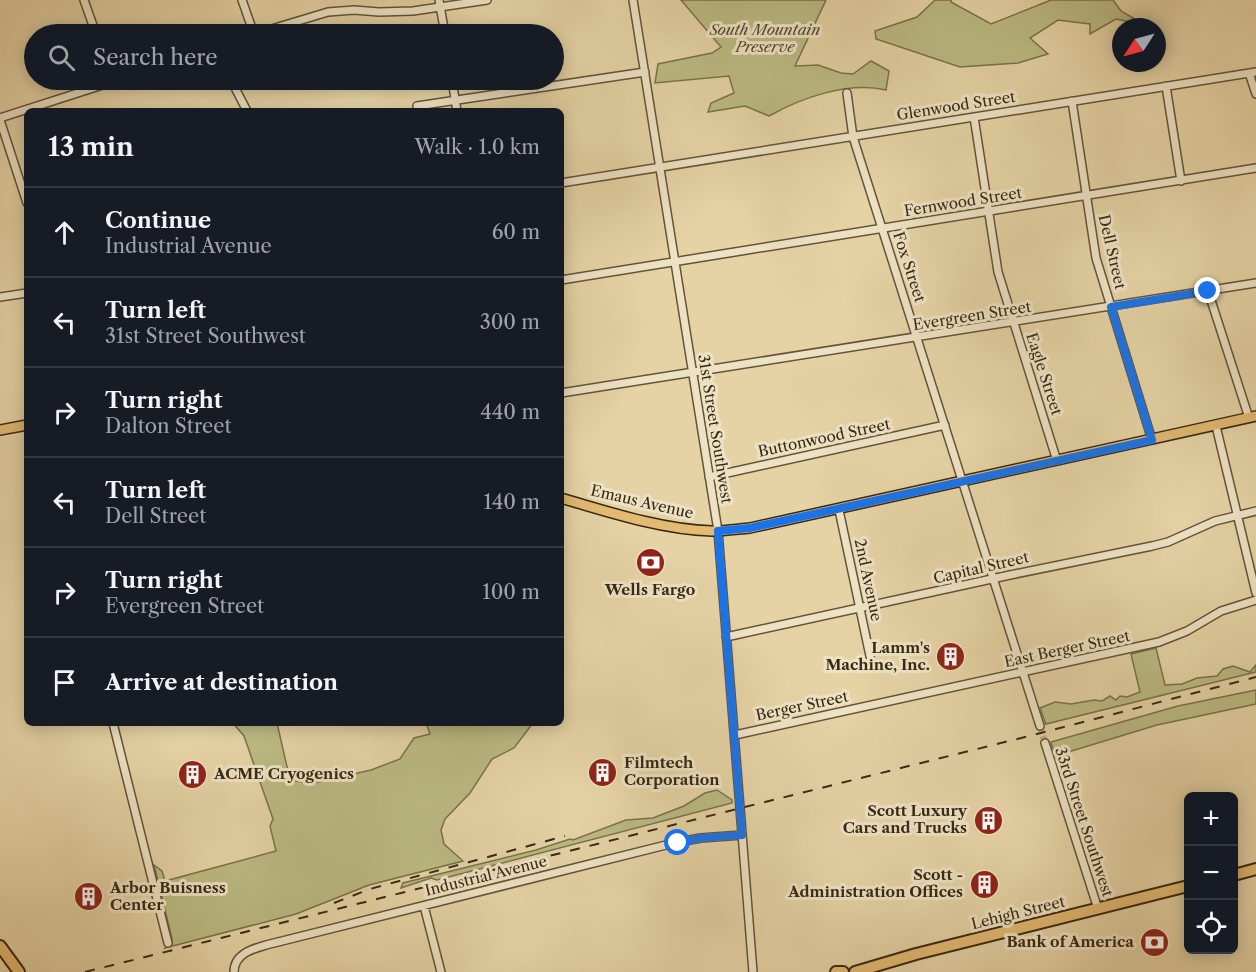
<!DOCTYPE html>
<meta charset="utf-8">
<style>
body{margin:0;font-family:"Libre Caslon Text",serif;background:#20242c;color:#f1f3f6}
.controls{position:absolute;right:18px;bottom:18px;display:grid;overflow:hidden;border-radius:9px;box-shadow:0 3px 15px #0003}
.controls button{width:54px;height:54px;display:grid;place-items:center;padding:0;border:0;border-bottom:2px solid #363941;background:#171b24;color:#f1f3f6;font:30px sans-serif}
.compass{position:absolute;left:1112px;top:18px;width:54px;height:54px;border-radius:50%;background:#171b24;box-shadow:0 3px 15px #0003;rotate:234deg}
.stop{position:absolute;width:18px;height:18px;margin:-14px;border:4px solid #1a73e8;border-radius:50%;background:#fff}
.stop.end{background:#1a73e8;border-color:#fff;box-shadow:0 2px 6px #0008}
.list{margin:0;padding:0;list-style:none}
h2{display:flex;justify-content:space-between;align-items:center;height:78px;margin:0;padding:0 24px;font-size:26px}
h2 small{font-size:20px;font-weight:400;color:#9ea1a6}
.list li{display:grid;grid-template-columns:39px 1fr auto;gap:18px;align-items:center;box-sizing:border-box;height:90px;padding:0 24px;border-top:2px solid #363941}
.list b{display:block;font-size:22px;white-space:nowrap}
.list p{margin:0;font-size:20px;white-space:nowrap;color:#9ea1a6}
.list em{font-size:20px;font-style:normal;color:#9ea1a6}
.icon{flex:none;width:33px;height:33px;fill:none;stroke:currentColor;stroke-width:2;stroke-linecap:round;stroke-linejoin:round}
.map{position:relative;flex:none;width:1256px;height:972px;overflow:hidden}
.search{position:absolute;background:#171b24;box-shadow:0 3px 15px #0003;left:24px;top:24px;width:540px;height:66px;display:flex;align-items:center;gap:15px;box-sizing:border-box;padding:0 21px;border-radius:33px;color:#9ea1a6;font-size:22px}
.panel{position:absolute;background:#171b24;box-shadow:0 3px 15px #0003;left:24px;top:108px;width:540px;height:618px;border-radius:9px}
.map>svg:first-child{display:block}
.green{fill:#bbba82;stroke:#7a724b;stroke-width:1.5}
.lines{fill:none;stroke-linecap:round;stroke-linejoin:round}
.minor-tunnel{stroke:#c2b188;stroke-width:7;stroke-dasharray:7 3.5;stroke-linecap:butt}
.minor-casing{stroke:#635438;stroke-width:10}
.major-casing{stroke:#382914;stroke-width:12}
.highway-casing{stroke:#382914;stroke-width:14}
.minor{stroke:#eee2c4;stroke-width:7}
.major{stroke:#e2ba72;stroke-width:9}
.highway{stroke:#e2ba72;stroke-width:10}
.rail{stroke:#382914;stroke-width:2;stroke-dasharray:10 10;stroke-linecap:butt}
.route{stroke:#1a73e8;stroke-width:8}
.labels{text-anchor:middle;stroke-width:6;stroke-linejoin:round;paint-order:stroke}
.park-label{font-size:15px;font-style:italic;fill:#52462a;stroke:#eee2c4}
.street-label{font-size:15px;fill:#382914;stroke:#eee2c4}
.poi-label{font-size:15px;font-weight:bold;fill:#382914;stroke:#eee2c4;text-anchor:end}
</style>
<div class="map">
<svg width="1256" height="972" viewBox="0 0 1256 972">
<rect width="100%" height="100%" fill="#e5d3a5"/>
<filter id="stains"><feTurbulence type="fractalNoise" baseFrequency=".00333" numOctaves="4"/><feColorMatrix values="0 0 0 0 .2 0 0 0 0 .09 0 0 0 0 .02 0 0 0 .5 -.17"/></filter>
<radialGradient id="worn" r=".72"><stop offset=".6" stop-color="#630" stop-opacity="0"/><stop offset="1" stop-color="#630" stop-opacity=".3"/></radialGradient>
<path class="green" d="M681,0H826L795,66L818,65L841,73L853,74L871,61L889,71L886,90C848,81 801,98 769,116L745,106L708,112L711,103L734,93L729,76L655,83L658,64L712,53L721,47Z
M935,0H951V2L991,24L1051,0H1113L1121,11L1145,25L1116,19L1090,34V24L1058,20L1030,38L1048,54L1018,63L960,67L876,39L875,31L917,17Z
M1156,648L1165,685L1182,684L1197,678L1217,676L1223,669L1233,666L1250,672L1256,665V672L1046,724L1040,708L1055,702L1071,704L1094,700L1102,701L1110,696L1116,700L1120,696L1127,697L1140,692L1131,654Z
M1256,690V704L1157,725L1055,756L1051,742L1178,706Z
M233,723H277L288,771L295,781L314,783L371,770L400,759L414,738L430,734L426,723H533L514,748L492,759L470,793L445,819L441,830L444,844L463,861L369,885L296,914L165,948L172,939L154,865L162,871L165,881L276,851L270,826L273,819L244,736Z
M717,790L732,800V803L437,880L431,878L401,888L403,883L536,850L570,839L573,840L626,820L653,818L684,806L705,793Z"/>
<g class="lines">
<path class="minor-tunnel" d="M1040,726L1045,743"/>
<defs>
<path id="minor" d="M84,0L96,34
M242,0L254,34
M439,0L445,34
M633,0L718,531L753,972
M255,34L328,12L354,10L379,12L413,11L487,0
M1249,73L1256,94
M231,80L247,111
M452,80L457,111
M1166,86L1181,181
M847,93L853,137L1040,726
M1072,101L1096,258L1152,440
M417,106L645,72
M974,117L998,272L1057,461
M0,118L118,80
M0,120L27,203
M561,183L1256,72
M561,280L1256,168
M1208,291L1249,418
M0,297L27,293
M561,393L1256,283
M1216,426L1256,593
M709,477L945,425
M839,510L870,656
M726,637L1010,575L1152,546L1168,542L1215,521L1256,511
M113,723L168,943
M735,735L1159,642L1187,631L1221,611L1256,600
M1045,743L1098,909
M424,906L441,972
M234,972C234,954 252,949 266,945L678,842L701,838L742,835"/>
<path id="major" d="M0,430L27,425
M561,498C608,512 664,530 712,531C725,531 738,529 750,528L1256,416"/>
<path id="highway" d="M1234,875L1256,869
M0,946L19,972
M836,972H843
M855,972L916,954L1188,886"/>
</defs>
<use href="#minor" class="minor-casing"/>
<use href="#major" class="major-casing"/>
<use href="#highway" class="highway-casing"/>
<use href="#minor" class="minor"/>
<use href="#major" class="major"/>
<use href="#highway" class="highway"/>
<path class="rail" d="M334,903L370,889L565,836
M85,972L1037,734L1256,677"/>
</g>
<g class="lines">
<path class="route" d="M678,843L701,838L742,835L718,531L750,528L1152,440L1111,307L1208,291"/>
</g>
<defs>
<symbol id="bank-disc" viewBox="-11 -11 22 22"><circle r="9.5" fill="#8f2418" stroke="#eee2c4"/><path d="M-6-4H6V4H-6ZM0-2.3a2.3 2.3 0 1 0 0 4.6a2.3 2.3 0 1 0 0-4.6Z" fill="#fff"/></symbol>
<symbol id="building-disc" viewBox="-11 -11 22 22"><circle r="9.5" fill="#8f2418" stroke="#eee2c4"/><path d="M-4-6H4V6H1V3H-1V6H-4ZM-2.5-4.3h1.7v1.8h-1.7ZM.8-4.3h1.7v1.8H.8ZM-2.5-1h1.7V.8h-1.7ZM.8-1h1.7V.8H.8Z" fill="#fff"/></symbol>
</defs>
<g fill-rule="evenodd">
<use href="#bank-disc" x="634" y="546" width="33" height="33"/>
<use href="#building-disc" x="934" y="640" width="33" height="33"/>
<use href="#building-disc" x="586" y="756" width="33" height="33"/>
<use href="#building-disc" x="176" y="758" width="33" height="33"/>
<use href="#building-disc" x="972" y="804" width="33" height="33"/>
<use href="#building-disc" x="968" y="868" width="33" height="33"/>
<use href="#building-disc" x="72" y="880" width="33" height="33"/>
<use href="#bank-disc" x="1138" y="926" width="33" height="33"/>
</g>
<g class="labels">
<g class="park-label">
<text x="765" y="35">South Mountain<tspan x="765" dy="17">Preserve</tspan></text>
</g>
<g class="street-label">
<text transform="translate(956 106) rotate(-9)" y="5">Glenwood Street</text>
<text transform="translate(963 202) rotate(-9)" y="5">Fernwood Street</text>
<text transform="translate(1112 252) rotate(77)" y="5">Dell Street</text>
<text transform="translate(909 267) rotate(72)" y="5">Fox Street</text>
<text transform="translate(972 316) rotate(-9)" y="5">Evergreen Street</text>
<text transform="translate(1044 374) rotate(72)" y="5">Eagle Street</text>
<text transform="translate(715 429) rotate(81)" y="5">31st Street Southwest</text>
<text transform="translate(824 438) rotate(-12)" y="5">Buttonwood Street</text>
<text transform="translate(642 502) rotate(13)" y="5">Emaus Avenue</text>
<text transform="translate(981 568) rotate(-13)" y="5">Capital Street</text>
<text transform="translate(868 580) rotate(78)" y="5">2nd Avenue</text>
<text transform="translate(1067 649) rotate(-12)" y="5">East Berger Street</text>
<text transform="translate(802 706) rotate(-12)" y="5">Berger Street</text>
<text transform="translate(1084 822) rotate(72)" y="5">33rd Street Southwest</text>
<text transform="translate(486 876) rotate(-14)" y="5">Industrial Avenue</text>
<text transform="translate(1018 913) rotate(-14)" y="5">Lehigh Street</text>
</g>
<g class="poi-label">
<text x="650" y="595" text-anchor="middle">Wells Fargo</text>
<text x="930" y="653">Lamm's<tspan x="930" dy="17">Machine, Inc.</tspan></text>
<text x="624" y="768" text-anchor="start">Filmtech<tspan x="624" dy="17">Corporation</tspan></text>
<text x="214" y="779" text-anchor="start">ACME Cryogenics</text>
<text x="967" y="816">Scott Luxury<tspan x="967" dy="17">Cars and Trucks</tspan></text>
<text x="963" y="880">Scott -<tspan x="963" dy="17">Administration Offices</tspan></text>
<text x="110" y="893" text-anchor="start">Arbor Buisness<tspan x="110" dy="17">Center</tspan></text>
<text x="1134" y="947">Bank of America</text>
</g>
</g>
<rect width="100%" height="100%" filter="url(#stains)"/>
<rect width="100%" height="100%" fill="url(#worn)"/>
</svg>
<div class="controls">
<button>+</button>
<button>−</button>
<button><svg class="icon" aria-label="locate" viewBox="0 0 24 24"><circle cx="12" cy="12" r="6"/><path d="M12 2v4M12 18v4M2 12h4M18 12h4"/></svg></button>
</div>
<svg class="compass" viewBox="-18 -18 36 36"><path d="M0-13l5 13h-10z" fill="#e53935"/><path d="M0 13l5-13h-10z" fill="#9ea1a6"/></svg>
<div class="stop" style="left:678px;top:843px"></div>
<div class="stop end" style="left:1208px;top:291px"></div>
<div class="search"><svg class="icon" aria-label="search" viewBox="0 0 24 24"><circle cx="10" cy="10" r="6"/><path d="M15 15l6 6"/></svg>Search here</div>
<section class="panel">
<h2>13 min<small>Walk · 1.0 km</small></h2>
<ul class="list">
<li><svg class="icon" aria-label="ahead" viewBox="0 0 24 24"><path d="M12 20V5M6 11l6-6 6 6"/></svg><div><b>Continue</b><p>Industrial Avenue</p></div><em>60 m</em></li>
<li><svg class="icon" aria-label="left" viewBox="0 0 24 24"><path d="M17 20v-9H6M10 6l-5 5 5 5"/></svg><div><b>Turn left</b><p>31st Street Southwest</p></div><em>300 m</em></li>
<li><svg class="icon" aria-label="right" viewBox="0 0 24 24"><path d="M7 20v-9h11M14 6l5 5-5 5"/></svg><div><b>Turn right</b><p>Dalton Street</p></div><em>440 m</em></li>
<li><svg class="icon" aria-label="left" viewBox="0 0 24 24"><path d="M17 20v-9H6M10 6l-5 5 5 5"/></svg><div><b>Turn left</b><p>Dell Street</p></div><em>140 m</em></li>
<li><svg class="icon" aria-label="right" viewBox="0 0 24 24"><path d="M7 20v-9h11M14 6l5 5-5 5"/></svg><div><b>Turn right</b><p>Evergreen Street</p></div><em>100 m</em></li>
<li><svg class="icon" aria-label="arrive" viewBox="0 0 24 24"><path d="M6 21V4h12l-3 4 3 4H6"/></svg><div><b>Arrive at destination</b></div></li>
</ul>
</section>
</div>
